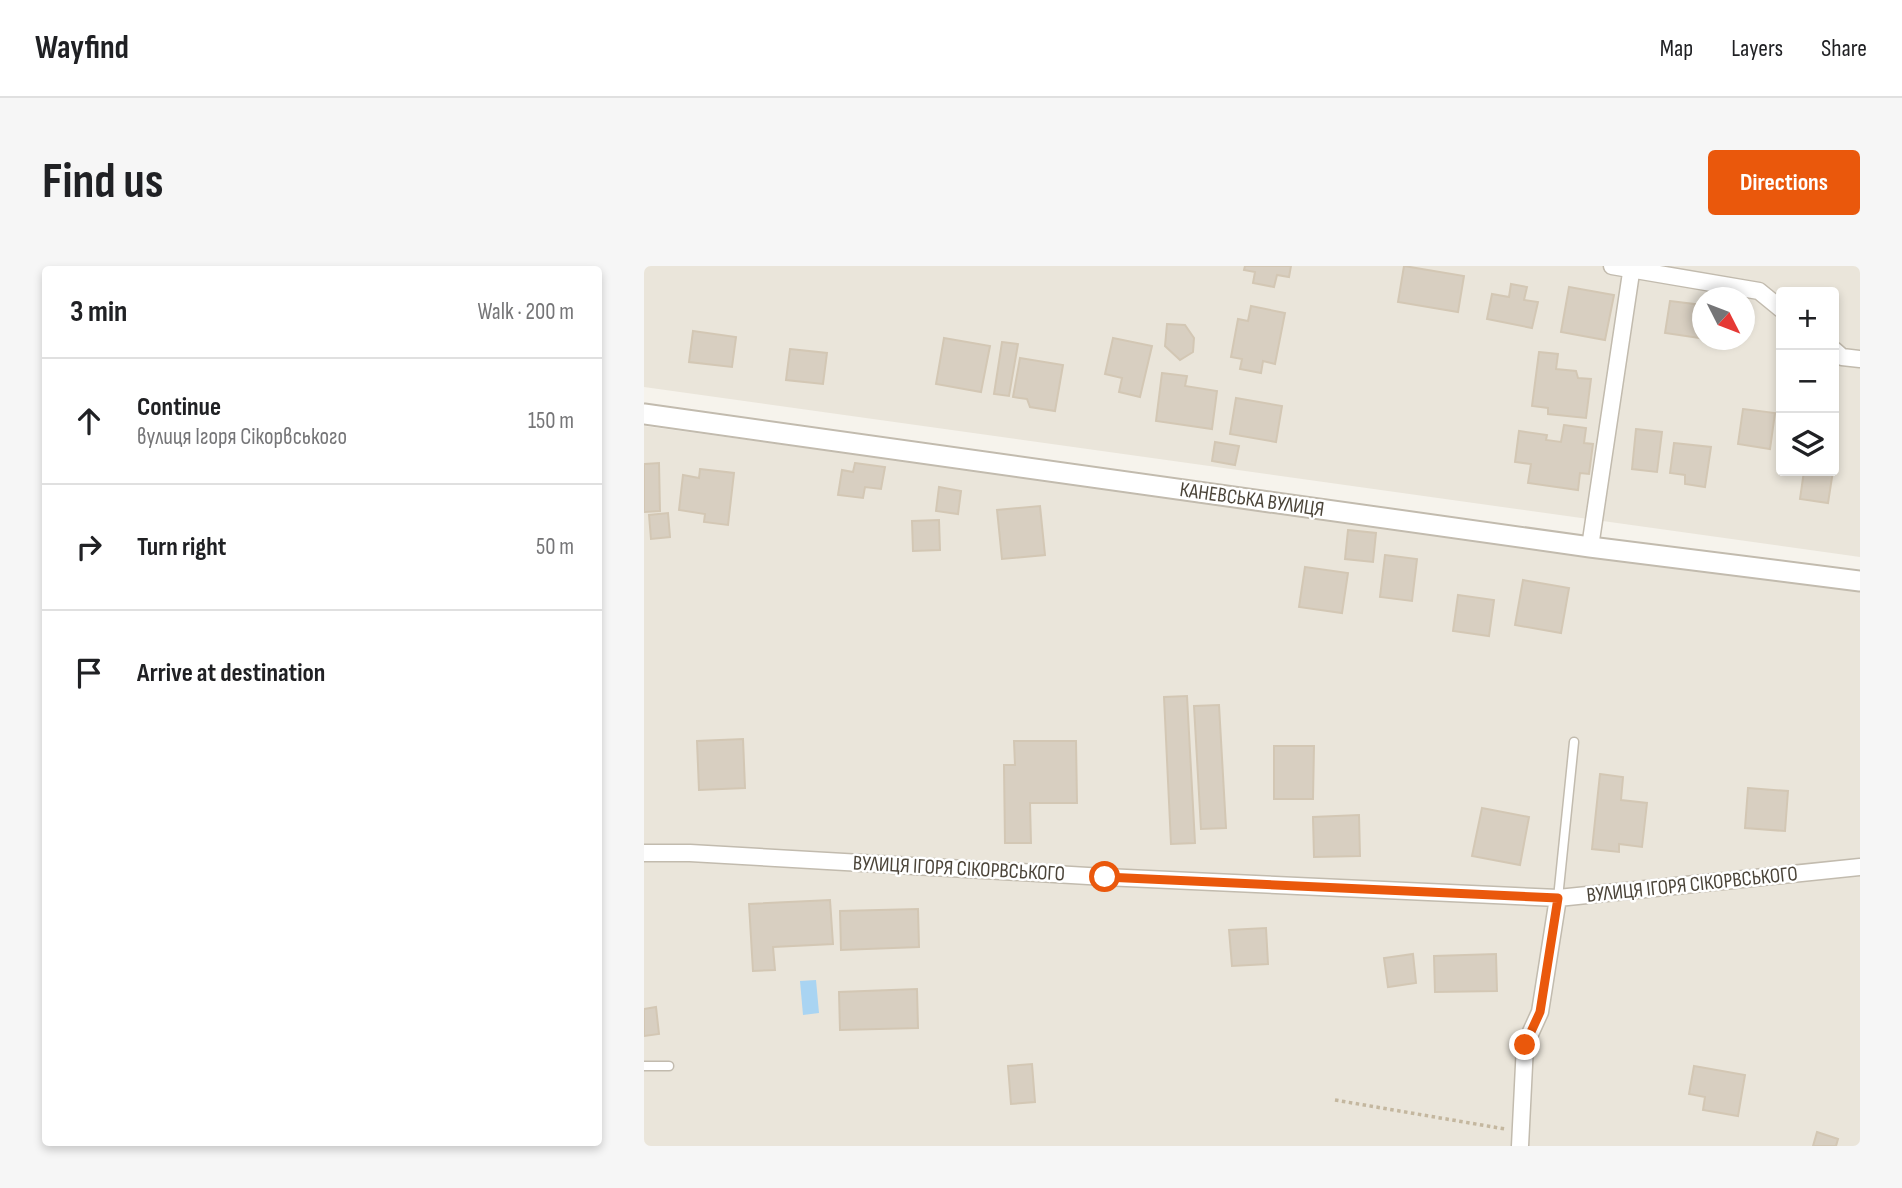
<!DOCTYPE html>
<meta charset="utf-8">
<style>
body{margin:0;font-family:"Sofia Sans Condensed",sans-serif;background:#f6f6f6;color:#202124}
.controls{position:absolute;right:21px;top:21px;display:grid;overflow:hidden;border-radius:7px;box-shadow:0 4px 10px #0003}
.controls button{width:63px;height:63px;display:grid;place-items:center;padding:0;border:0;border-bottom:2px solid #e0e0e0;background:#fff;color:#202124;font:35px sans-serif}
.compass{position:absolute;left:1048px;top:21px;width:63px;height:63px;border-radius:50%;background:#fff;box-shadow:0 4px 10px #0003;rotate:132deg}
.stop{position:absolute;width:21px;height:21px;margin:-16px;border:5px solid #ea580c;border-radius:50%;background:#fff}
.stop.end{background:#ea580c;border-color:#fff;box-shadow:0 2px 7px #0008}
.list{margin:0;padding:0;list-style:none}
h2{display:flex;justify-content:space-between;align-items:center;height:91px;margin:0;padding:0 28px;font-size:30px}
h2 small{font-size:23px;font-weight:400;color:#757577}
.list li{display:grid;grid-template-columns:46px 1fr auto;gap:21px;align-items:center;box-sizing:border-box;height:126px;padding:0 28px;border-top:2px solid #e0e0e0}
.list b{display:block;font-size:26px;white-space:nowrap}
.list p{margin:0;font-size:23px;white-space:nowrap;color:#757577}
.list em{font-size:23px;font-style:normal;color:#757577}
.icon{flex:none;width:38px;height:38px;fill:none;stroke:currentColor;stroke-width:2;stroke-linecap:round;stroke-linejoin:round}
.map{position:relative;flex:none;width:1216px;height:880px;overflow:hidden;border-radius:7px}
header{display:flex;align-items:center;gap:42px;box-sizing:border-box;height:98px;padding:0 35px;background:#fff;border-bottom:2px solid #e0e0e0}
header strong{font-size:33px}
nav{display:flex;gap:38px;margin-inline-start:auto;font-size:24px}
.intro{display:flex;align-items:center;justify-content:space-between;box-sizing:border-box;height:168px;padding:0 42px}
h1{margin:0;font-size:49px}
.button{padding:18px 32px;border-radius:7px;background:#ea580c;color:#fff;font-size:24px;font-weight:700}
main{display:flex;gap:42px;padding:0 42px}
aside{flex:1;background:#fff;border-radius:7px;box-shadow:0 4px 10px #0003}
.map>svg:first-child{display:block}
.residential{fill:#eae5da;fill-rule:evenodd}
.water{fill:#a9d4f2}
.building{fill:#d8cfc1;stroke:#d3c7b4;stroke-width:2}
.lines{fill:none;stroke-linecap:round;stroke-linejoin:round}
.service-casing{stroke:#c2bbae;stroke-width:11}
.minor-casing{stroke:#c2bbae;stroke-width:19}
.tertiary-casing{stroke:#c2bbae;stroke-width:23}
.path{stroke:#c4b79f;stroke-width:3.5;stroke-dasharray:3.5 3.5;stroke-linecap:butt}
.service{stroke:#fff;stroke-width:8}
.minor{stroke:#fff;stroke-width:16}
.tertiary{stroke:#fff;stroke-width:19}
.route{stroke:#ea580c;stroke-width:9}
.labels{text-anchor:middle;stroke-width:5;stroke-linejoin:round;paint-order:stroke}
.street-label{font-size:21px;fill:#4b4439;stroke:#fff}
</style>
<header>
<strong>Wayfind</strong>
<nav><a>Map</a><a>Layers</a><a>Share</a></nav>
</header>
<div class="intro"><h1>Find us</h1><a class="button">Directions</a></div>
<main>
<aside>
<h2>3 min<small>Walk · 200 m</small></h2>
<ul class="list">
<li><svg class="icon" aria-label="ahead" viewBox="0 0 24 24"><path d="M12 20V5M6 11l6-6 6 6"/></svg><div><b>Continue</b><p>вулиця Ігоря Сікорвського</p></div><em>150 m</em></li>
<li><svg class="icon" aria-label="right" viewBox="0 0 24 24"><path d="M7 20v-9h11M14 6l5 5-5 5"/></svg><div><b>Turn right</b></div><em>50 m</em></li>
<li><svg class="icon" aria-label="arrive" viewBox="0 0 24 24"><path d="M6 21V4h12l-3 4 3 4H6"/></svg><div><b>Arrive at destination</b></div></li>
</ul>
</aside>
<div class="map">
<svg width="1216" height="880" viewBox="0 0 1216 880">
<rect width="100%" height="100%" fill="#f6f3ec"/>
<path class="residential" d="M0,0H1216V291L0,121ZM1137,26H1190V205H1137ZM1058,32H1100V74H1058Z
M0,160L1216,324V880H0Z"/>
<path class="water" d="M172,714L175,747L159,749L156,715Z"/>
<path class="building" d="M601,0H647L645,11L633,9L630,21L609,17L611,6L600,4Z
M760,0L820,10L814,46L754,36Z
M867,18L883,21L880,34L894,36L888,62L843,53L848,28L865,31Z
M925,21L970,29L961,74L917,66Z
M1026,35L1058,39L1056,72L1021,67Z
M607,40L641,47L631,98L619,95L617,107L596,103L598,93L587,91L594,53L604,55Z
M523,58L541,59L550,72L549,86L536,94L521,80Z
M49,65L92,71L88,101L45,96Z
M300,72L346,80L337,126L292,118Z
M469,72L508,80L496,131L475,126L478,112L461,108Z
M358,76L374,78L365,130L350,128Z
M146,83L183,87L179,118L142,114Z
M895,86L914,88L912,103L932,105L934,112L947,113L942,152L904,148V142L888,140Z
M376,92L419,99L411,145L386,141L383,133L369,131Z
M518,107L543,110L541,120L573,125L568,163L512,155Z
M592,132L638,140L632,176L586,168Z
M1099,143L1131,147L1126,183L1094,178Z
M920,159L942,162L940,177L949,178L945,208L936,207L934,224L884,217L887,198L871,196L875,165L903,169L902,174L917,176Z
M992,163L1018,166L1013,206L988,203Z
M571,176L595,180L591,199L568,195Z
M1030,177L1067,181L1061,221L1041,218V209L1026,207Z
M15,197L16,245L0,246V198Z
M211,197L241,201L237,223L221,221L219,232L194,229L198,204L209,206Z
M56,203L90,207L84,259L60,256L61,248L35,244L39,209L55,212Z
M1160,205H1189L1184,237L1156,233Z
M295,221L317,225L314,248L292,245Z
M396,240L401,289L358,293L353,244Z
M24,247L26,271L7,273L5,249Z
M295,254L296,284L269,285L268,255Z
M704,264L732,267L729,296L701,293Z
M741,289L773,293L768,335L736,331Z
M661,301L704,307L698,347L655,341Z
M879,314L925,322L917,367L871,359Z
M814,329L850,334L845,370L809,365Z
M543,430L551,577L527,578L520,431Z
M575,439L582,562L557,563L550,440Z
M99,473L101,522L55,524L53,475Z
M370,475H432L433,537H386L387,577H361L360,499H371Z
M630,480H670L669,533H630Z
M956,508L979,511L977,534L1003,537L998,581L975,578V586L948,583Z
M1104,522L1144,525L1141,565L1101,562Z
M838,542L885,551L876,599L828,590Z
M715,549L716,590L670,591L669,551Z
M186,634L189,678L129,681L131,704L109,705L105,638Z
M274,643L275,681L197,684L196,645Z
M622,662L624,698L588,700L585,664Z
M769,688L772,717L744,721L740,692Z
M852,688L853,725L791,726L790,690Z
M273,723L274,762L196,764L195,726Z
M12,741L15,768L0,770V743Z
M388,798L391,836L367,838L364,800Z
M1050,800L1101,809L1094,850L1059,844L1061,831L1045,828Z
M1173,866L1194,873L1192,880H1169Z"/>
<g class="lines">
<defs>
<path id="service" d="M914,632L930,476
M0,800H25"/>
<path id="minor" d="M968,0L1115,25L1137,43
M1190,84L1198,91L1216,93
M946,281L988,0
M0,587H46L461,611L914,632L1216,601
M876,880L881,779L896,746L914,632"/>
<path id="tertiary" d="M0,148L946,281L1216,315"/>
</defs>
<use href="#service" class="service-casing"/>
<use href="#minor" class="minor-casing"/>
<use href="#tertiary" class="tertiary-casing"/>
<path class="path" d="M691,834L861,863"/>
<use href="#service" class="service"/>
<use href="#minor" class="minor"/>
<use href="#tertiary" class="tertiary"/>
</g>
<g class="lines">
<path class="route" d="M461,611L914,632L896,746L881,779"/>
</g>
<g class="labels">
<g class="street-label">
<text transform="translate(608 233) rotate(8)" y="7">КАНЕВСЬКА ВУЛИЦЯ</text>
<text transform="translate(315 602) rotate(3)" y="7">ВУЛИЦЯ ІГОРЯ СІКОРВСЬКОГО</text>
<text transform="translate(1048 618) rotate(-6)" y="7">ВУЛИЦЯ ІГОРЯ СІКОРВСЬКОГО</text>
</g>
</g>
</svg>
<div class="controls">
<button>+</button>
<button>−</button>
<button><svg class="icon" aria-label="layers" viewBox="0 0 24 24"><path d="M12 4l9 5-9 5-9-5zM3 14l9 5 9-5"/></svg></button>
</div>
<svg class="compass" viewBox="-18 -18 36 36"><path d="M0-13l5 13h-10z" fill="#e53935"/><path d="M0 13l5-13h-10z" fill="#757577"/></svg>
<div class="stop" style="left:461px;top:611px"></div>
<div class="stop end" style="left:881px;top:779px"></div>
</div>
</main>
